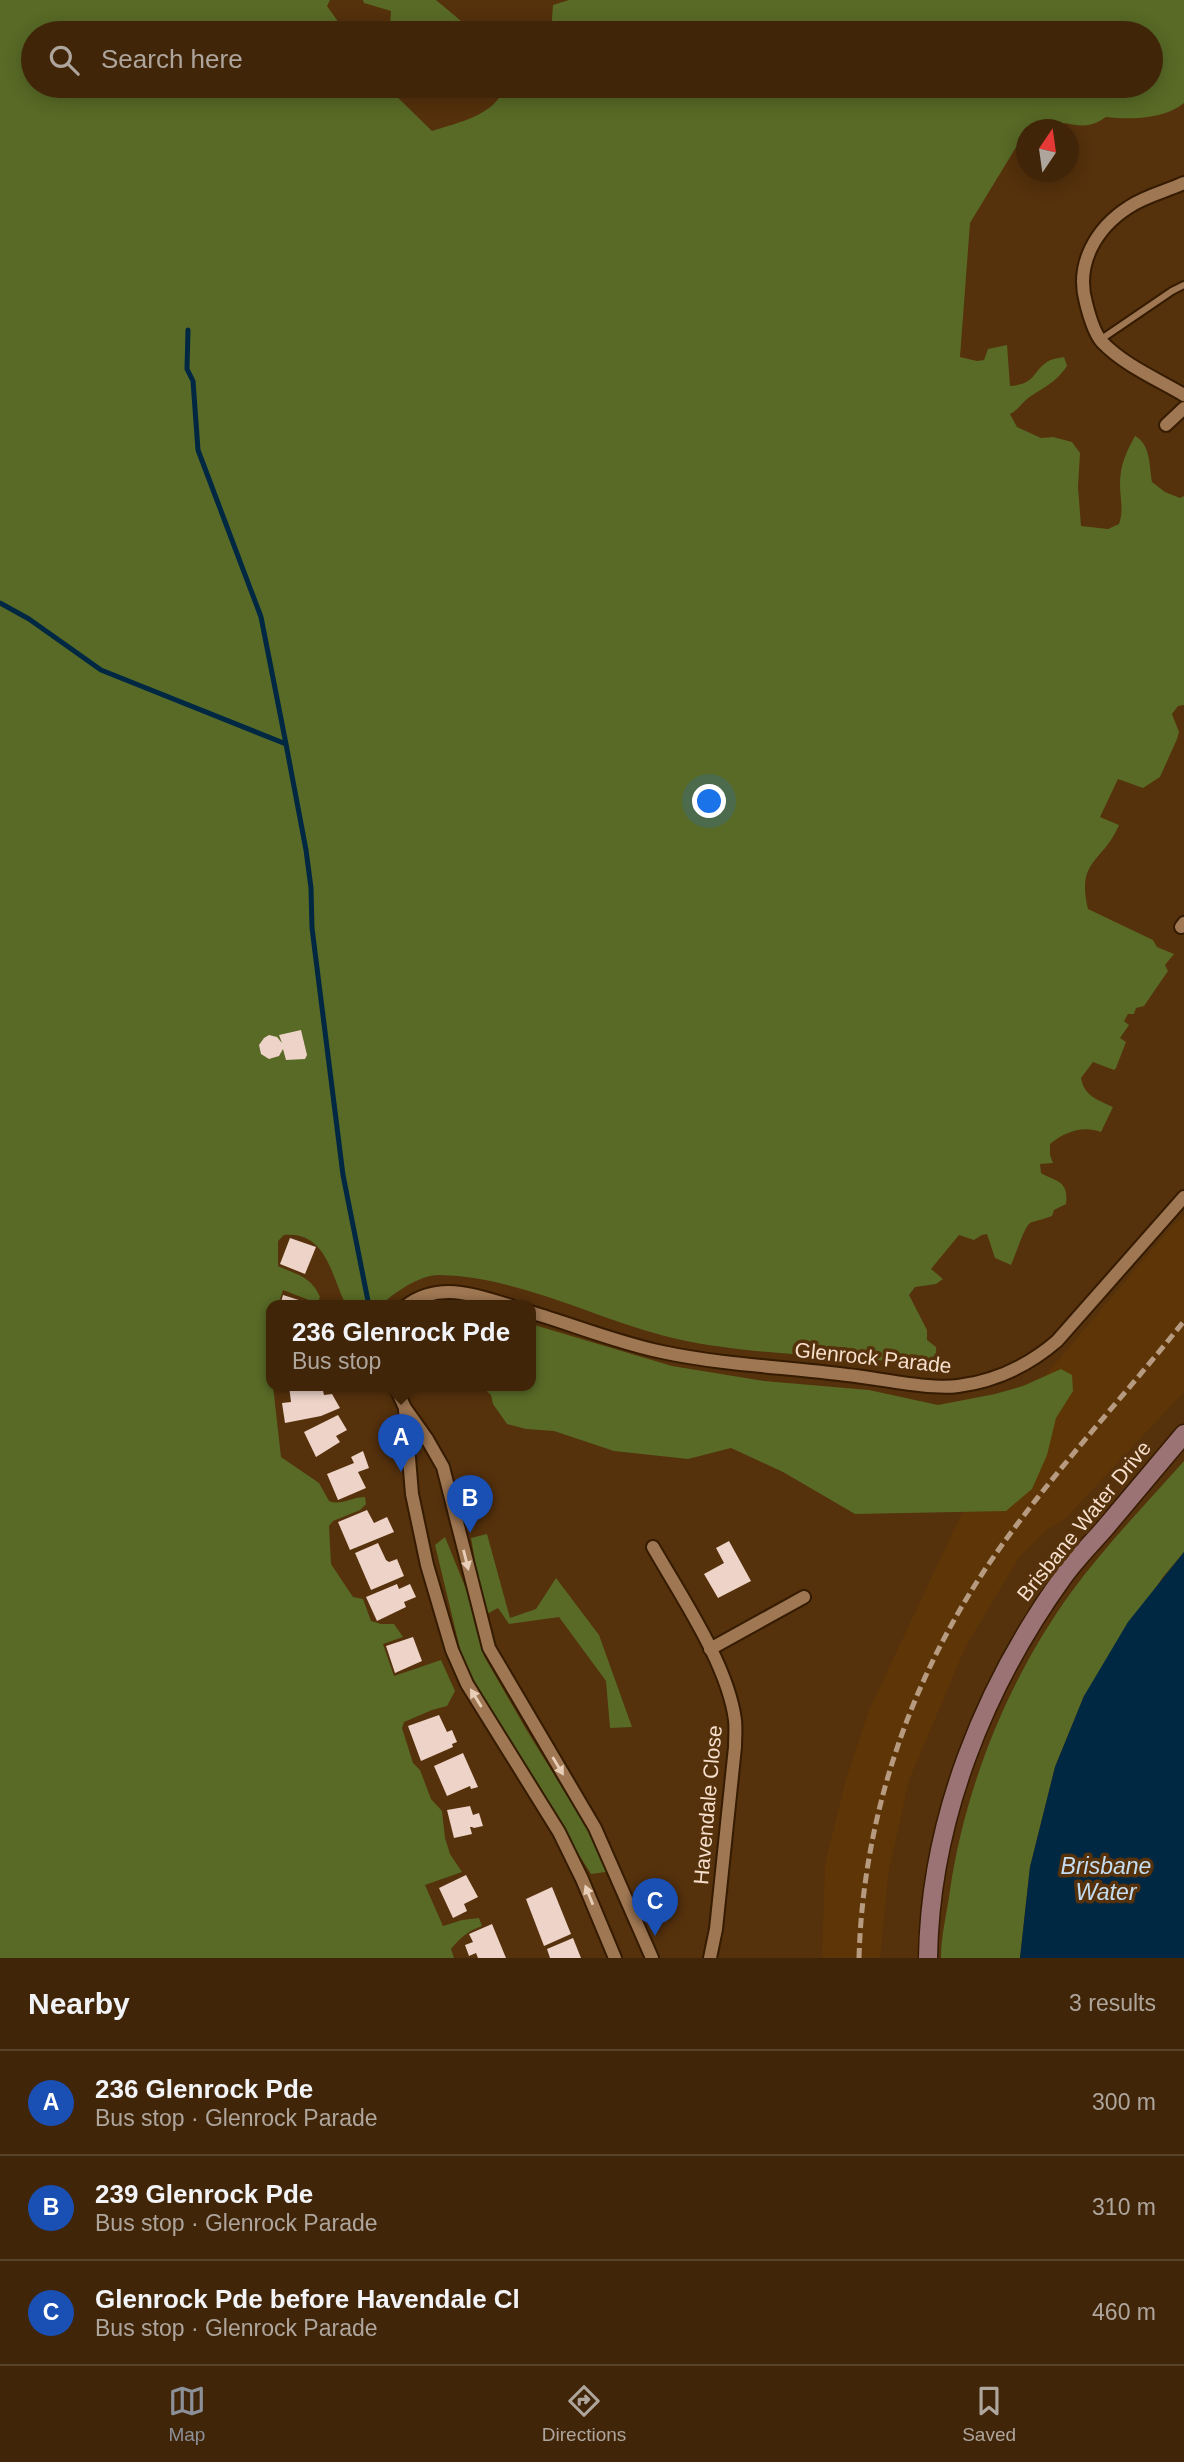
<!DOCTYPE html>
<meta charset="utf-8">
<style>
body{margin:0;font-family:Helvetica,sans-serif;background:#472d12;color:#f1f3f6}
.compass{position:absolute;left:1016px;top:119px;width:63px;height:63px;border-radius:50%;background:#402509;box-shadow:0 4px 18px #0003;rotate:13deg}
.you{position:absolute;left:710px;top:802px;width:24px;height:24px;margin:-18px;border:5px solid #fff;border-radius:50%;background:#1a73e8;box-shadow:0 0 0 10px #1a73e833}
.badge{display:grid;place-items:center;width:46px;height:46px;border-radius:50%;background:#8c9099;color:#fff;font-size:23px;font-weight:700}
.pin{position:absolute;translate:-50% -58px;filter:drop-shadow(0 2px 4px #0008)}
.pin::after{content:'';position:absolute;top:37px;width:24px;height:21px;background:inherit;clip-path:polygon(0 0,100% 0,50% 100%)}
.popup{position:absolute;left:266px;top:1300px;width:270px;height:91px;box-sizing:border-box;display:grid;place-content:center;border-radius:14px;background:#402509;filter:drop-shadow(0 2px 5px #0005);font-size:23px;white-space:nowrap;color:#aea59c}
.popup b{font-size:26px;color:#f1f3f6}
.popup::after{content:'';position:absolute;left:50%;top:100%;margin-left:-14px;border:14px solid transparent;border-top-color:#402509}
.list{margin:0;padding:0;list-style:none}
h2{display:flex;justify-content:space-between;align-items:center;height:91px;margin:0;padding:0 28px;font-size:30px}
h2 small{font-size:23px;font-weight:400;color:#aea59c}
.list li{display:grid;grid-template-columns:46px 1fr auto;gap:21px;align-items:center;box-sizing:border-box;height:105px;padding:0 28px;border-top:2px solid #59422a}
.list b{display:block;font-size:26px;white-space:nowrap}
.list p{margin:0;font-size:23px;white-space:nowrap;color:#aea59c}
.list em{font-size:23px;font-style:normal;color:#aea59c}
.icon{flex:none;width:38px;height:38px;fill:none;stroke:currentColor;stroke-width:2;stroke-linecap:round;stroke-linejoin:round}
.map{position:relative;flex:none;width:1184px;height:1958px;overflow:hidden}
.search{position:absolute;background:#402509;box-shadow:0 4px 18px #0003;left:21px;right:21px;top:21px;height:77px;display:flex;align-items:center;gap:18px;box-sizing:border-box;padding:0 24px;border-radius:38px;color:#aea59c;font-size:26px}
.sheet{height:406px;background:#402509}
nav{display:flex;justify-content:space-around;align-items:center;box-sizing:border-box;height:98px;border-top:2px solid #59422a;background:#402509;font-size:19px;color:#aea59c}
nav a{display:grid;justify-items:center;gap:4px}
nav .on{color:#8c9099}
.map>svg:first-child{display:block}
.built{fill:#5e3506}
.green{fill:#586a26}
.water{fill:#002843}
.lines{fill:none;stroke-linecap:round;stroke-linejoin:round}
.stream{stroke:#002843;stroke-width:5}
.building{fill:#edd3c8}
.service-casing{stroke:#351b00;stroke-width:10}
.minor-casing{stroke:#351b00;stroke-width:16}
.secondary-casing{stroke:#351b00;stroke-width:21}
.service{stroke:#9f7753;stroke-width:6}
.minor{stroke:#9f7753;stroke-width:12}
.secondary{stroke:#9b7375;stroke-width:18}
.rail{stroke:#b79b81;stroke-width:5;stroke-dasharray:10 5;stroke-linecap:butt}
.oneway{fill:#e9cfba}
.labels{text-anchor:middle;stroke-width:7;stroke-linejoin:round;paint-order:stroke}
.street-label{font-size:21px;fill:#f6dfcc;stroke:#55310c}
.water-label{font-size:23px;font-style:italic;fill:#c4ddf1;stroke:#55310c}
</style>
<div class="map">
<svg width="1184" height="1958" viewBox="0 0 1184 1958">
<rect width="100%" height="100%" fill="#55310c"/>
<path class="built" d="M1184,1216V1392L1066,1518L1047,1530L1020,1556L966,1646L909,1780L888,1875L880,1958H822L825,1864L847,1776L869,1710L961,1515L1043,1378L1173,1225Z"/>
<path class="green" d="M0,0H330L327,6L346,33H33V86H386L432,131C456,123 498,115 504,86H1151V33H551L553,5L569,0H1184V103C1165,119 1131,120 1106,117C1092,127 1081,127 1065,123L1054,129L1026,130V145L1018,144L970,223L960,357L977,361L984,360L988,349L1007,345L1010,386C1036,384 1032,372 1047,362C1051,359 1059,358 1064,357L1067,366C1055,384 1043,387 1027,399C1021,404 1018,410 1010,414L1017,427L1041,438L1053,437L1072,442L1080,453L1078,487L1081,526L1108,529L1119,524C1124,510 1120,499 1120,484C1120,466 1126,452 1135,436C1151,445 1149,465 1152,482L1165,492L1180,498L1184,496V705L1178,706L1172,714L1179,732L1177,739L1160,777L1143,788L1118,779L1100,817L1119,825C1103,863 1076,859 1088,909L1153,940L1157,947L1174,954L1165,965L1168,971L1144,1006L1136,1008L1134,1014H1128L1124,1021L1129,1025L1120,1038L1126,1042L1116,1068L1114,1070L1093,1062L1081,1078C1084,1096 1098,1100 1113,1107L1101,1132C1083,1125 1064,1132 1050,1144V1155L1053,1163L1040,1164L1041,1173C1056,1182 1069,1180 1066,1204L1054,1210L1052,1216C1045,1219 1034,1221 1030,1223C1024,1227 1015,1257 1011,1265L995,1258L987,1234L982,1235L974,1240L959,1235L931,1269L943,1279L936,1284L915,1287L909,1295L927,1330V1340L936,1347L937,1369C924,1368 912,1365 900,1363C886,1360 871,1360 857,1359C792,1353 724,1352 661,1335C588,1315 516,1277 440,1275C421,1274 393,1293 380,1306H343L344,1301C331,1273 325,1231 284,1235L278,1241V1266C297,1275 311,1276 320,1297L318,1302H314L283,1290L278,1306H272V1386H273L281,1457L319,1483L329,1501C341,1506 352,1497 365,1497L366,1504L360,1510L333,1521L329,1526L331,1564L353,1597L363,1599L371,1621L381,1624H394L403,1637L383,1644L394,1676L441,1660L455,1691L447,1706L432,1710L404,1722L402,1728L413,1763L420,1770L431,1799L442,1811L445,1838L450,1854L462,1872L425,1885L443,1926L462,1920L479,1918L482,1926C468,1931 461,1937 451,1949L454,1958H0Z
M363,0H436L467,26V33H396L408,29L407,25L390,27L391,11L364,3Z
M531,1324L672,1366L764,1381L869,1390L938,1405L995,1394L1023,1386L1061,1369L1072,1375L1073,1391L1056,1418L1047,1455L1032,1489L1006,1511L855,1514L783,1472L731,1448L688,1459L614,1451L554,1431L526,1429L507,1424L493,1404L491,1395L481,1386H530Z
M1184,1461V1552L1163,1577L1084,1696L1055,1767L1030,1867L1020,1958H941C941,1935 947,1913 950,1890C966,1783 1009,1678 1072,1591C1106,1545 1146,1504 1184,1461Z
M487,1534L510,1618L536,1609L556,1578L599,1635L632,1727L610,1728L606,1681L559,1617L509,1624L498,1608L474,1621L484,1656L526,1729L613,1871L591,1874L467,1678L435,1545L445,1537L468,1594L480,1589L471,1538Z"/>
<path class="water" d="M1184,1552V1958H1020L1030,1867L1055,1767L1084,1696L1128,1622Z"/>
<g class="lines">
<path class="stream" d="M188,330L187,369L193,381L198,450L261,617L286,744
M0,603L29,619L101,670L286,744L306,850L311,888L312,928L343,1175L369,1306"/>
</g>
<path class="building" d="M301,1030L307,1055L305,1059L286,1060L283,1049L279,1056L269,1059L261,1054L259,1045L264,1038L269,1035L277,1037L282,1043L279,1035Z
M290,1238L316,1247L305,1274L280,1264Z
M283,1295L302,1301L301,1306H280Z
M289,1386H322L324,1395L332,1394L340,1408L321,1416L285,1423L282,1403L291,1402Z
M338,1415L347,1430L336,1436L340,1442L316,1457L304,1432Z
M363,1451L369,1468L358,1472L366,1488L338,1500L327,1474L354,1463L351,1457Z
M367,1510L374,1523L387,1517L394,1532L350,1550L338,1522Z
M729,1541L751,1581L718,1598L704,1574L724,1563L716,1548Z
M378,1543L386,1560L389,1562L397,1559L404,1576L371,1590L355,1553Z
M397,1584L399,1589L410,1584L416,1597L404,1602L406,1607L377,1621L366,1597Z
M413,1637L422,1661L395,1673L386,1646Z
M439,1715L447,1732L452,1730L457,1742L452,1744L453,1747L421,1761L408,1726Z
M463,1753L478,1787L471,1789L470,1786L447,1796L434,1766Z
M470,1806L473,1815L479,1813L483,1826L474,1828L472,1827H470L472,1834L454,1838L447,1810Z
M466,1875L478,1897L464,1904L467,1911L453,1918L439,1888Z
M552,1887L571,1934L544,1946L526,1899Z
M492,1924L506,1958H478L476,1953L469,1956L465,1945L473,1942L469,1934Z
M573,1938L581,1958H550L547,1949Z"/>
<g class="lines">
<defs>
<path id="service" d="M1100,340L1172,291L1184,285"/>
<path id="minor" d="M1184,183C1167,191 1145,196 1129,207C1096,228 1075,264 1086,303C1089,315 1094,333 1102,342C1124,365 1157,379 1184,395
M1166,425L1184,408
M1181,927L1184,923
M406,1306C439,1281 476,1295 511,1306
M530,1312C574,1325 618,1343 662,1352C723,1365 785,1367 847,1375C876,1378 930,1390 958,1386C996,1381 1028,1366 1057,1341L1184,1197
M395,1386L405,1408L427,1439L443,1467L489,1648L595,1828L652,1958
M405,1410L412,1494L427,1565L452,1650L467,1684L559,1832L582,1879L615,1958
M653,1547C681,1596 728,1665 735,1720C736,1729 735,1738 735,1747L716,1929L710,1958
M710,1649L804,1597"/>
<path id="secondary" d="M928,1958C930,1821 984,1687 1063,1577C1076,1559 1091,1544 1105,1528C1131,1497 1158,1465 1184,1434"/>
</defs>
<use href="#service" class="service-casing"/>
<use href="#minor" class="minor-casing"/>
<use href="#secondary" class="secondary-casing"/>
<use href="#service" class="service"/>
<use href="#minor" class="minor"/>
<use href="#secondary" class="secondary"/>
<path class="rail" d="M859,1958C863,1813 913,1671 997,1552C1054,1471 1122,1399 1184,1321"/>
</g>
<defs><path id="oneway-solid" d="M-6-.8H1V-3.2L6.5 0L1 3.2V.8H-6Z" transform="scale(1.75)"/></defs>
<g class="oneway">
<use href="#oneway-solid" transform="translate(466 1560) rotate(76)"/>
<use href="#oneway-solid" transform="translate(476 1698) rotate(-122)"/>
<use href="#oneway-solid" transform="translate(558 1766) rotate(59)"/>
<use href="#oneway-solid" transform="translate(589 1895) rotate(-112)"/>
</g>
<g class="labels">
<g class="street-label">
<text transform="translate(873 1358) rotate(6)" y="7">Glenrock Parade</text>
<text transform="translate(1084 1521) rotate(-51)" y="7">Brisbane Water Drive</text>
<text transform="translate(708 1805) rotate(-85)" y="7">Havendale Close</text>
</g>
<g class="water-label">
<text x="1106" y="1874">Brisbane<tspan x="1106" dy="26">Water</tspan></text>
</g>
</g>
</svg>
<svg class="compass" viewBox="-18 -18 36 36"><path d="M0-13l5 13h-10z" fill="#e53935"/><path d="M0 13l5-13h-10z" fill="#aea59c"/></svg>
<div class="you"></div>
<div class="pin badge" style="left:401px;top:1472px;background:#1a4fb4">A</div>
<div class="popup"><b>236 Glenrock Pde</b>Bus stop</div>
<div class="pin badge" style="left:470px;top:1533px;background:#1a4fb4">B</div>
<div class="pin badge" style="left:655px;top:1936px;background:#1a4fb4">C</div>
<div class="search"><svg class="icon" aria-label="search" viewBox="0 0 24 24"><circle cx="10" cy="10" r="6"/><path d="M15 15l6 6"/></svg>Search here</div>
</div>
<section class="sheet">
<h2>Nearby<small>3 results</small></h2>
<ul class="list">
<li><span class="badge" style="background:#1a4fb4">A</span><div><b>236 Glenrock Pde</b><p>Bus stop · Glenrock Parade</p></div><em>300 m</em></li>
<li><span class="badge" style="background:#1a4fb4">B</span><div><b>239 Glenrock Pde</b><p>Bus stop · Glenrock Parade</p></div><em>310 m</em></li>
<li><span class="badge" style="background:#1a4fb4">C</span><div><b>Glenrock Pde before Havendale Cl</b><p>Bus stop · Glenrock Parade</p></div><em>460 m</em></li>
</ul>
</section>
<nav>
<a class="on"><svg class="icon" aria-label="map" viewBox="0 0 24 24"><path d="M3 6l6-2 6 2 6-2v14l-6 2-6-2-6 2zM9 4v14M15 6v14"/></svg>Map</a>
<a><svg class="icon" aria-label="directions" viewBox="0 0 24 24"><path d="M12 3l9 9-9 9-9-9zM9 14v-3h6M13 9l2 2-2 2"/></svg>Directions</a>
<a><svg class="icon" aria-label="saved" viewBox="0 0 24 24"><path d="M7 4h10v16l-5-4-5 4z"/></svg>Saved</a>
</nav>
